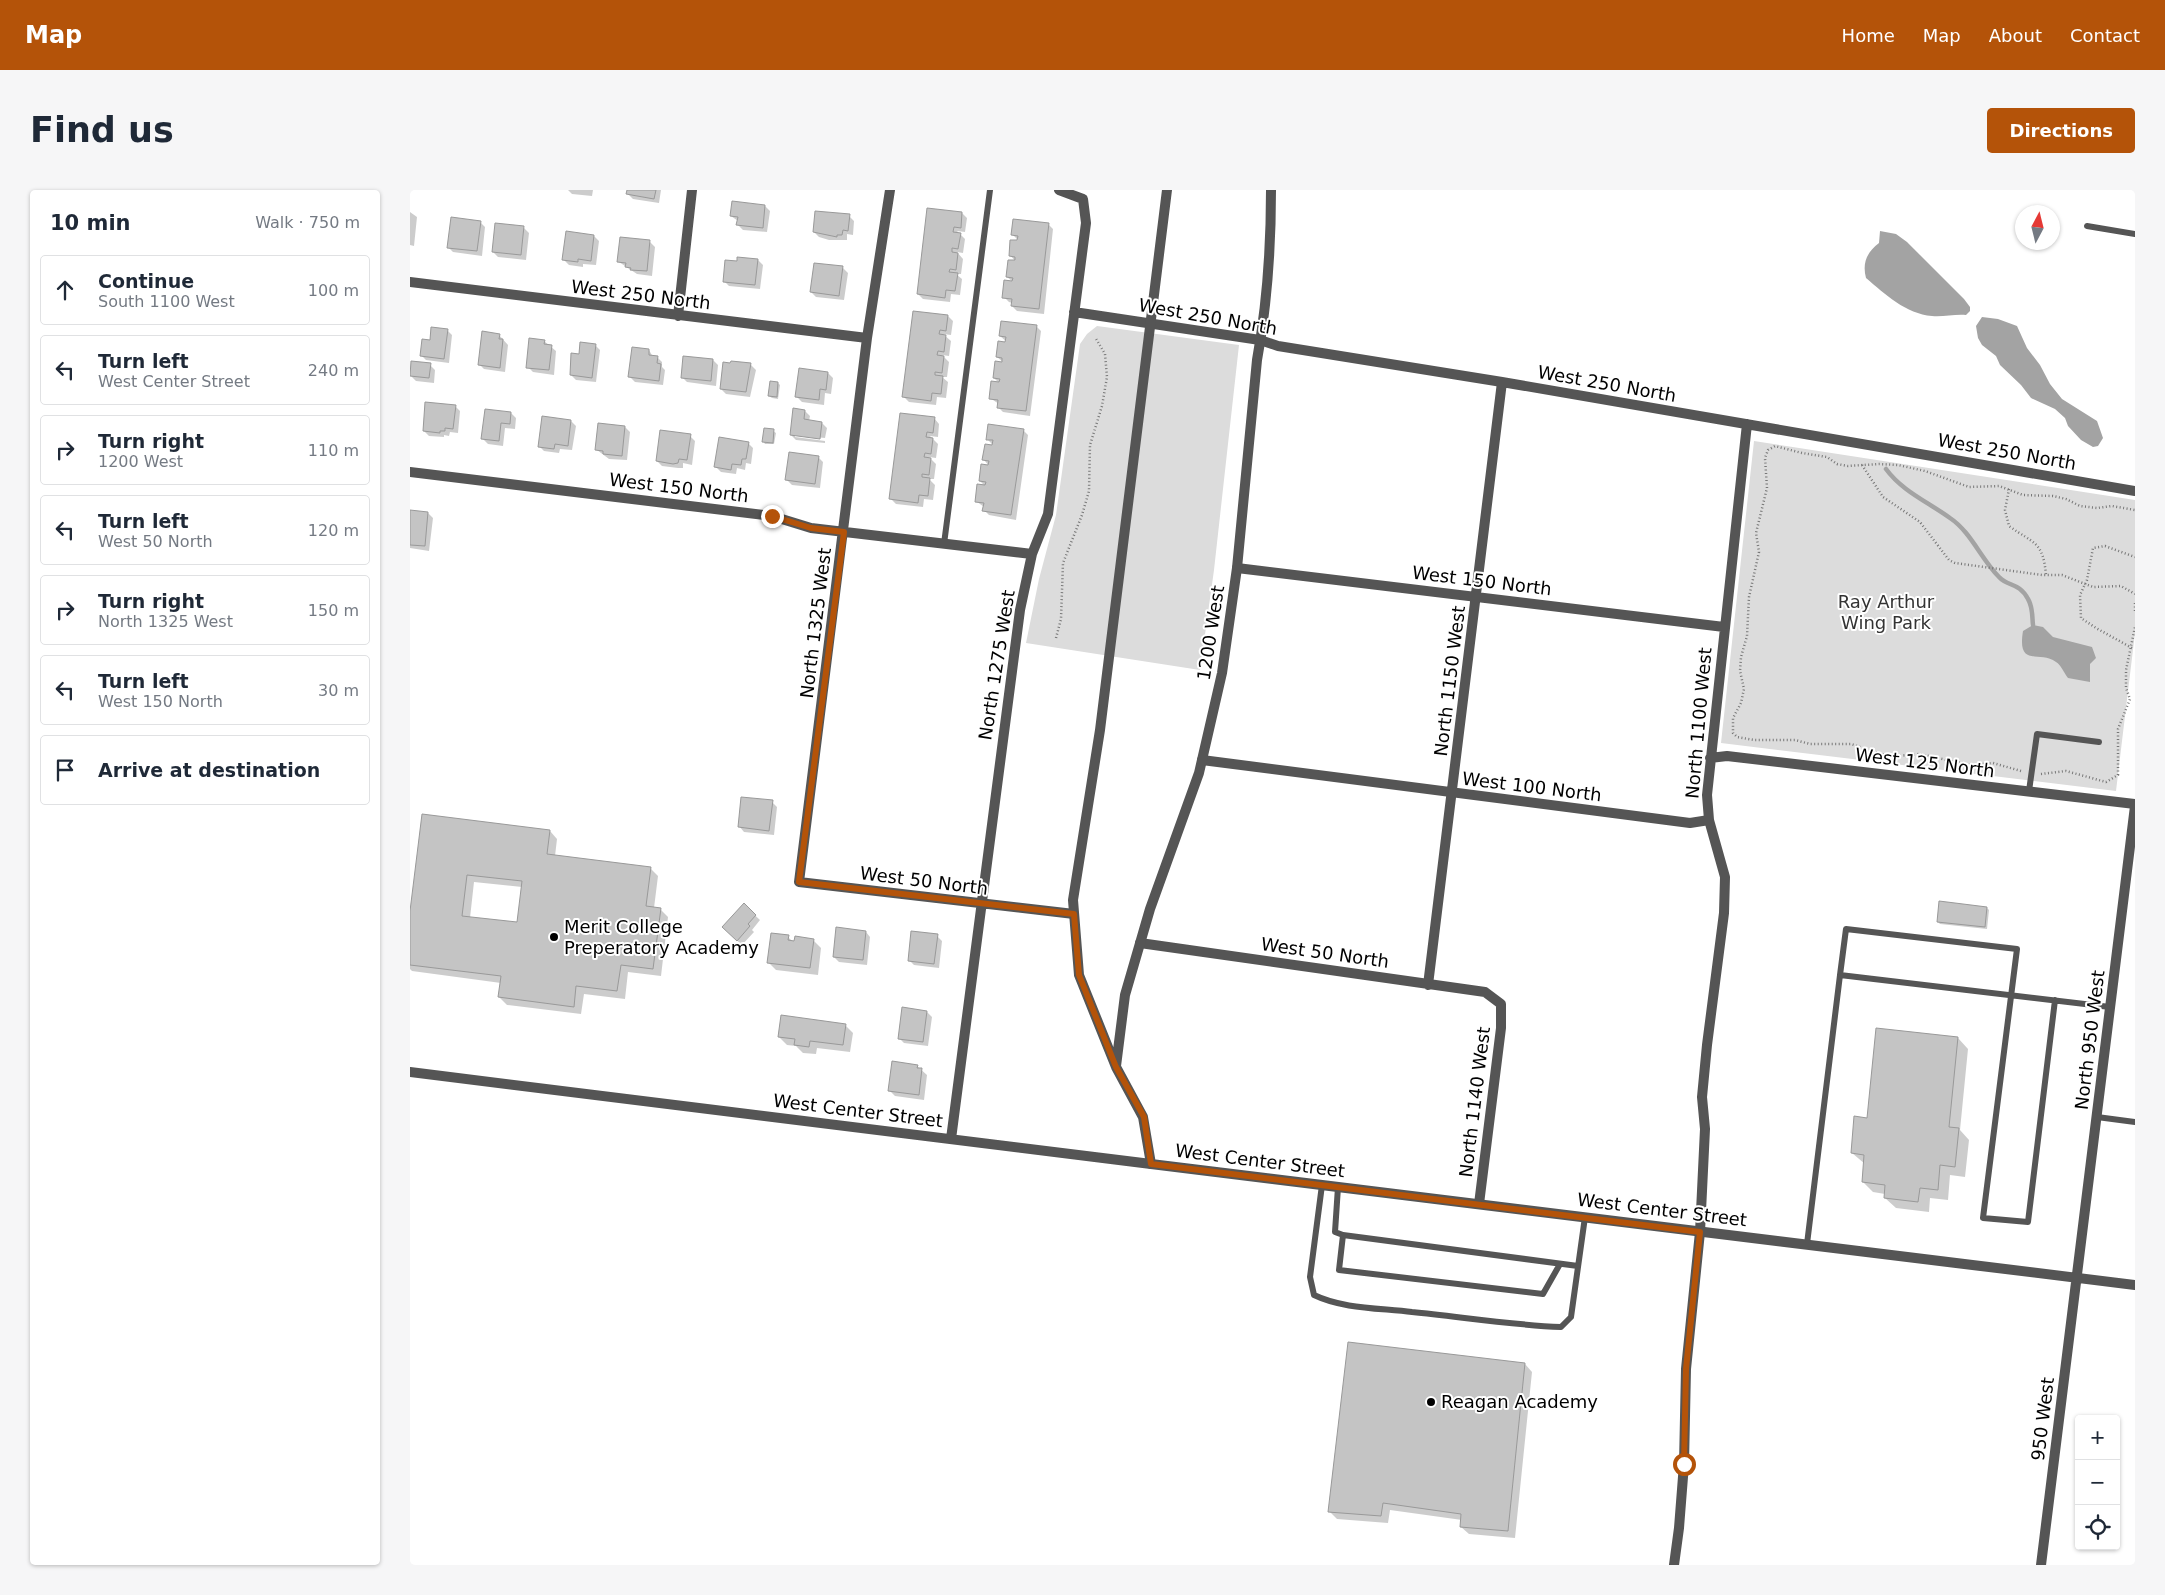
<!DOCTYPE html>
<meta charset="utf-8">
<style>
body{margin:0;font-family:"DejaVu Sans",sans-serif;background:#f6f6f7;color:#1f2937}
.controls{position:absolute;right:15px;bottom:15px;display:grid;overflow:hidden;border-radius:5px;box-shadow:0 1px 4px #0004}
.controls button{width:45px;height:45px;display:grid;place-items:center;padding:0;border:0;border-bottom:1px solid #e0e1e3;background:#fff;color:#1f2937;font:25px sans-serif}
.compass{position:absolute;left:1605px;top:15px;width:45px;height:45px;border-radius:50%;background:#fff;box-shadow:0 1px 4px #0004;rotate:7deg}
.stop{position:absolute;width:15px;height:15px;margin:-11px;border:4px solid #b45309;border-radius:50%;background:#fff}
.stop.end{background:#b45309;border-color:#fff;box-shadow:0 1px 5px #0008}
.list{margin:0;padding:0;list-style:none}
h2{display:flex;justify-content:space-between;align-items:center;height:65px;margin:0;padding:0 20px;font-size:21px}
h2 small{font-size:16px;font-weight:400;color:#747a83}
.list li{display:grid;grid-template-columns:32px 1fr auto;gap:15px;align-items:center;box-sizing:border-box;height:70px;margin:0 10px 10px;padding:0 10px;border:1px solid #e0e1e3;border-radius:5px}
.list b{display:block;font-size:19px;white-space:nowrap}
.list p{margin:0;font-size:16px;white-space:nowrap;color:#747a83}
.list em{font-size:16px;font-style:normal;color:#747a83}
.icon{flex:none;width:28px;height:28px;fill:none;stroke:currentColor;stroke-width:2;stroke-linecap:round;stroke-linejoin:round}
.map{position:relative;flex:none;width:1725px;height:1375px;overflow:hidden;border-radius:5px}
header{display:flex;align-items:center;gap:30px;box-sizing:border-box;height:70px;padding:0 25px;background:#b45309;color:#fff}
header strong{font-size:24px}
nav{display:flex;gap:28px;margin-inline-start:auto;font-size:18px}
.intro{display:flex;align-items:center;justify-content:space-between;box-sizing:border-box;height:120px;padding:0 30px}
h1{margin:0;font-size:35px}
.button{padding:12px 22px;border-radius:5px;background:#b45309;color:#fff;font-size:18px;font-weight:700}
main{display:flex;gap:30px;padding:0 30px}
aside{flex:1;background:#fff;border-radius:5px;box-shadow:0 1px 4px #0004}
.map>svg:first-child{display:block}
.green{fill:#dcdcdc}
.water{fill:#a3a3a3}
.shadow{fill:#0003;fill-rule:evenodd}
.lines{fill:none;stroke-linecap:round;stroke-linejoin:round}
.stream{stroke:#a3a3a3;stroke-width:4.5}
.building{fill:#c4c4c4;stroke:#999;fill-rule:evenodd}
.path{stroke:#777;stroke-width:2.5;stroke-dasharray:1 2.5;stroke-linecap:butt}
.service{stroke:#555;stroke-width:6}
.minor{stroke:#555;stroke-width:10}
.tertiary{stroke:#555;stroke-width:10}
.route{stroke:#b45309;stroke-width:6}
.poi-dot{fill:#000;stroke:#fff;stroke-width:2}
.labels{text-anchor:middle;stroke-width:4;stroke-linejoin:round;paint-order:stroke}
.street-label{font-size:18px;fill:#000;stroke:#fff}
.park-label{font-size:18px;fill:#333;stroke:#fff}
.poi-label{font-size:18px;fill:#000;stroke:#fff;text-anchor:start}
</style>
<header>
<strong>Map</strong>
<nav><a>Home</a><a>Map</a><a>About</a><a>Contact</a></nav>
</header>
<div class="intro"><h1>Find us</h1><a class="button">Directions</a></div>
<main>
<aside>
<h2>10 min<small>Walk · 750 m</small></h2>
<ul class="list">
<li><svg class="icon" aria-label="ahead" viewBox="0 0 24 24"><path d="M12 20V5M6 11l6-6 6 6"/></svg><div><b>Continue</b><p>South 1100 West</p></div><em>100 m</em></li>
<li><svg class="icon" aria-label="left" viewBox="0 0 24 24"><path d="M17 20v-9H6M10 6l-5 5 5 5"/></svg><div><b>Turn left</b><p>West Center Street</p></div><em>240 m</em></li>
<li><svg class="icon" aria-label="right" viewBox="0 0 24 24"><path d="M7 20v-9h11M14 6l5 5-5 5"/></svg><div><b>Turn right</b><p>1200 West</p></div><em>110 m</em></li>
<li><svg class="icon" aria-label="left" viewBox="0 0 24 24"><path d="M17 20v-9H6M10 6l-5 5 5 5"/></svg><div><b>Turn left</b><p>West 50 North</p></div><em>120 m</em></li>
<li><svg class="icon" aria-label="right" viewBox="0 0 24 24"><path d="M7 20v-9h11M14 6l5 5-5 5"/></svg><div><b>Turn right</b><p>North 1325 West</p></div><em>150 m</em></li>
<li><svg class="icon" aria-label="left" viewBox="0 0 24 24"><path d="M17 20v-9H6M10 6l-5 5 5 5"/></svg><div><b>Turn left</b><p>West 150 North</p></div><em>30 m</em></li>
<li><svg class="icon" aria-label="arrive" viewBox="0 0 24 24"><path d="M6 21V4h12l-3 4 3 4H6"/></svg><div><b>Arrive at destination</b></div></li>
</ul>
</aside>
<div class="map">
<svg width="1725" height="1375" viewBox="0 0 1725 1375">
<rect width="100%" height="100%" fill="#fff"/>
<path class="green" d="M687,136L829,155L804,380L790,480L616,453L629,389L646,325L670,154L677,144Z
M1344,251L1725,310V443L1706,601L1311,553Z"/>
<path class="water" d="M1470,41L1486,44L1497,52L1554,109L1560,117V121L1556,125C1545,124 1533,127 1522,126C1496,124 1475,104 1456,88C1452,73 1457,62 1469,53Z
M1572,127L1588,129L1607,136L1617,158L1630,175L1640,194L1652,209L1687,231L1693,248L1688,256L1683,257L1671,250L1658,236L1655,228L1645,219L1621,208L1611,195L1590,175L1586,166L1572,155L1568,148L1566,136Z
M1623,435L1633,437L1643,447L1682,457L1686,468L1680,474V492L1658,488C1654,483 1651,475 1646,472C1629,460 1607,478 1613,441Z"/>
<path class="shadow" d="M158,0H183L182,6L162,4Z
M218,0H251L249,13L223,9L218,4Z
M355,16L360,21L357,42L333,40L328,35V31L321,26Z
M518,19L552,23L557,28L555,42L547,41L555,49L553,63L547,62L553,69L551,84H546L552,89L550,105L541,104L540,112L513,109L508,104Z
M0,22L7,27L4,56L0,55Z
M439,26L444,31L443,45L437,44V50H419L409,47L404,42Z
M70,32L75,37L72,66L43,62L38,57Z
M638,34L643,39L634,124L607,121L602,116V113L599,112L594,107L603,92L597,87L606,72L600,65L610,52L603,45Z
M86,35L114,38L119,43L116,70L88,67L83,62Z
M184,46L189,51L186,75L173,74V77L159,75L154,70Z
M240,52L245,57L242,86L227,84L209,72Z
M348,70L353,75L350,99L319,96L314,91L328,72Z
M433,78L438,83L434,110L406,107L401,102Z
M504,122L538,126L543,131L541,145L533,144L541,151L539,166L532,165L539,172L537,187H532L538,192L536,208L527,207L526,215L499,212L494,207Z
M626,136L631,141L620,226L593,222L588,217L589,214L580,208L590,194L584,188L594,173L587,167L598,153L590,146Z
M37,140L42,145L39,173L16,170L11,165Z
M89,145L98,155L95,182L74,179L69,174Z
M134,151L146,161L144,185L123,182L118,177Z
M185,155L190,160L186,192L166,190L161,185Z
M239,160L243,167H247L252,172V177L255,180L253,195L225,192L220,187Z
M303,170L308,175L306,196L277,192L272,187Z
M322,172L341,175L346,180L340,207L316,204L311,199Z
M20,175L25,180L24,193L6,191L1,186Z
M418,183L423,188L421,204L415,203L414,215L392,212L387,207Z
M368,193L370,195L368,209L362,208L359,206Z
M45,216L50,221L48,243L40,242L39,246L34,245V247L19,246L14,241Z
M395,221L400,226L399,231L412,233L417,238L415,248L385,245V247L415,251V253L386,250L381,245Z
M101,223L106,228L105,239L95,238L93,256L78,254L73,249Z
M491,224L524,228L529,234L528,247L520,246L528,254L526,268L519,267L526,274L524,289H519L525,295L523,310L514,309L513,317L486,314L481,309Z
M161,231L166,236L162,260L150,259L149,263L134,261L129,256Z
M215,237L220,242L217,270L199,269L187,260Z
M613,240L618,245L606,330L579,325L574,320V317L566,311L576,297L570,291L580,277L574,270L585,257L577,249Z
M363,241L366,243L364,254H355L353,251Z
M280,246L285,251L282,275L273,273V278H268L252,276L247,271Z
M338,253L343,258L341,274L336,273L335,280L327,278L326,284L311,282L306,277Z
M408,267L413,272L410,298L382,295L377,290Z
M0,321L18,323L23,328L19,361L0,358Z
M362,612L367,617L364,645L334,642L329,636Z
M13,625L140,641L147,649L145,666L240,678L248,686L244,718L250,719L258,727L251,786L218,782L215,809L174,804L171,824L97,815L89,807L91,793L2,781L0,779V731ZM64,692L112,697L108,734L60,728Z
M334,715L350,730L342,740L344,742L332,755L318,742Z
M1577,718L1579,720L1577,739L1530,734L1528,732Z
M456,742L460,747L457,775L429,772L424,767Z
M527,746L532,751L529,778L504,775L499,770Z
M378,747L383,752L403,750L411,758L408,785L366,780L358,772Z
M517,822L522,827L518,856L494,853L489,848Z
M435,835L443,843L440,862L407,858L406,864L393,863L386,856L377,855L369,847Z
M1548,848L1558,859L1550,940L1559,950L1555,987L1540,985L1538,1010L1520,1008L1519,1022L1486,1018L1475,1008V1004L1463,1002L1453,992L1455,974L1442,963L1458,929Z
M507,876L517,885L514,910L485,906L480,901Z
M1115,1174L1122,1182L1105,1348L1059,1344L1051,1337L1052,1330L980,1320L978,1333L927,1329L919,1321Z"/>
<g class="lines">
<path class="stream" d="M1476,279C1492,301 1518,312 1540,328C1561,342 1571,369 1589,387C1598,397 1609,392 1618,409C1623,417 1622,427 1623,435"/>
</g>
<path class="building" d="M217,0H246L244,9L216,4Z
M322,11L355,15L353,38L326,35L328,27L320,26Z
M517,18L552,22L551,38L544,37L543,42L551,43L548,59L542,58V62L548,63L546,80L540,79L539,82L548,83L545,101L536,100L535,108L507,104Z
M405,21L440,24L438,41L433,40L432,45H427V47L403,42Z
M41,27L71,31L67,61L37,58Z
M603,29L639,33L629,119L601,116L602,109L592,108L594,90L602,91L603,88L596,87L598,70H605V67L599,66L600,50H607L608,46L601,45Z
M85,33L114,36L111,65L82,62Z
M156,41L184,45L181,71L168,69V72L152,70Z
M210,47L240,50L237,81L220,80L221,78L215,77L216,73L207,72Z
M327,67L348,69L345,95L313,92L315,70L327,71Z
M404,73L433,76L429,106L400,102Z
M503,121L538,125L536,141L530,140L529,144L536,145L534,162L528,161L527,165L534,166L532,183L525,182V185L533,186L531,204L522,203L521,211L492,207Z
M591,131L627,135L616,221L587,218L588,210L579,209L581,191L589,192L590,189L583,188L585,171L592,172V168L586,167L588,151L595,152L596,147L589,146Z
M21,137L38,139L34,169L10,166L12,149L20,150Z
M72,141L90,144L89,149H93L90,178L68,175Z
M119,148L135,150L134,154L142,155L139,180L116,178Z
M170,152L186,154L182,188L160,185L161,163L169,164Z
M222,157L239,159V165L248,166L247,173L251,174L249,191L218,187Z
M273,166L303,169L301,191L271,188Z
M1,171L21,173L19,188L0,186Z
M321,171L341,173L336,202L310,199L313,172L320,173Z
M389,178L418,182L416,200L410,199L409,210L385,207Z
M360,191L368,192L367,207L358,206Z
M15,212L46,215L43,239L35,238V241H30V243L13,241Z
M383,218L395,220L394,229L412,232L410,249L380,245Z
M75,219L101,222L100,234L91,233L89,251L71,249Z
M490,223L525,227L523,243L517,242L516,247L523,248L521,264L515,263L514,267L521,268L519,285L512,284V287L520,288L518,306L509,305L508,313L479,309Z
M132,226L161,230L158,256L145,254L144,259L128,257Z
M188,233L215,236L212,266L193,264V261L185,260Z
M578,234L614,239L601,325L572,321L574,313L565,312L567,294L575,295L576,292L569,291L571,274L578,275L579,271L572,270L575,254L582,255L583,250H576Z
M354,238L364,239L363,253L352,252Z
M250,240L281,244L277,270L269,269L268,273L263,274L246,271Z
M309,247L339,252L336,269H332L331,275L322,274L321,280L304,277Z
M379,262L409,266L405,294L375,290Z
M0,320L18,322L15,356L0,355Z
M331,607L363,610L359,641L328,637Z
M12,624L140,640L137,664L241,677L236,716L251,718L243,779L211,775L207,801L166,796L164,817L88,807L91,786L0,775V721ZM57,685L112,691L107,732L52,726Z
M1529,711L1577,717L1575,737L1527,732Z
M334,713L346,725L338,734L340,736L327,751L312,737Z
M426,737L456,741L453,770L423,767Z
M501,741L528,744L524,774L498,771Z
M361,743L379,745L378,750L384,751L385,746L404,749L400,778L357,773Z
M492,817L517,821L513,852L488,849Z
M371,825L436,834L433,855L400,851L399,857L384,855L385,849L368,847Z
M1466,838L1548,847L1539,937L1549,938L1545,977L1530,975L1528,1000L1510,998L1508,1012L1474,1008L1475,995L1452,992L1454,965L1441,963L1444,926L1457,928Z
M482,871L508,875L507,878H512L509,905L478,901Z
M938,1152L1115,1173L1098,1341L1050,1337L1051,1324L973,1313L971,1326L918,1322Z"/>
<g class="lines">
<path class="path" d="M1452,275L1473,307L1510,332L1539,370L1545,373L1632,385H1652L1683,397L1711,396L1725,404
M1599,299L1595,320L1599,336C1624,354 1633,351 1636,385
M1725,413V421
M646,448L651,429L653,373L672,325L679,301L680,255L692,216L697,187L695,164L685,147
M1722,458L1686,438L1671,428L1670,405L1677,390L1683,358L1695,356L1725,367
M1611,581L1583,573L1561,575L1509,564L1487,566L1471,564L1441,554H1400L1385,550H1344L1327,547L1323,543V528L1331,513L1334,499L1330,481L1331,467L1337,446L1339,407L1349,362L1346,343L1357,298L1355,268L1358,260L1365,256L1392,263L1417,267L1427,274L1438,276L1469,274L1488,275L1515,281L1559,297L1589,296L1613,305L1643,306L1656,309L1670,316L1687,318L1702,316L1725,320
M1631,584L1656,581L1696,592L1708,585V539L1720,509L1716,498V480L1725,437"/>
<path class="service" d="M1677,36L1725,44
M534,354L580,0
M1619,601L1627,544L1689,552
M1430,785L1436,739L1607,759L1573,1028L1618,1032L1645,810
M1687,927L1725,932
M912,995L900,1087L904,1105C933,1119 970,1118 1002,1122C1052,1127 1101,1135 1151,1137L1161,1127L1175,1027
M928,997L925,1042L933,1045L1168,1076
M933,1045L929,1080L1133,1104L1150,1074
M1397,1054L1430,785L1700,817"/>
<path class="minor" d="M480,0L457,148L389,692L664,724
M0,92L457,148
M664,122L850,150L868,156L1092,192L1725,301
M268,126L282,0
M0,282L362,326L401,338L622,364
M827,378L1314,437
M1300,568L1317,566L1725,614
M792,570L1280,633L1299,630
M730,753L1075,802L1091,814V838L1069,1014
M1018,795L1092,192
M0,882L741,974
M541,949L610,420L622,364L638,324L676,33L673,9L649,0
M1264,1375L1269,1338L1274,1274L1276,1179L1290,1042L1295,939L1292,907L1297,855L1314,723L1315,687L1299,630L1297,605L1337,234"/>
<path class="tertiary" d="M757,0L690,540L663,710L669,785L706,877L733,927L741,974L1725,1095
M706,876L715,805L740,719L789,583L812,483L827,378L847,170C857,115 861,57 861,0
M1631,1375L1725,616"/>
</g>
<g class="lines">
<path class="route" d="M362,326L401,338L434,342L389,692L664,724L669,785L706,877L734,927L741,974L1290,1042L1276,1179L1274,1274"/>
</g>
<g class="poi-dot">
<circle cx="144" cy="747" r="5"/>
<circle cx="1021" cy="1212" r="5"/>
</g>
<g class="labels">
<g class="street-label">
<text transform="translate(231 105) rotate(7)" y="6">West 250 North</text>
<text transform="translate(798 127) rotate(10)" y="6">West 250 North</text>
<text transform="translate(1197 194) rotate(10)" y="6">West 250 North</text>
<text transform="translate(1597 262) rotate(10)" y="6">West 250 North</text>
<text transform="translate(269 298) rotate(7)" y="6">West 150 North</text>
<text transform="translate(1072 391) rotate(7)" y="6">West 150 North</text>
<text transform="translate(406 433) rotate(-83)" y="6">North 1325 West</text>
<text transform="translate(801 443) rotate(-81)" y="6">1200 West</text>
<text transform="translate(587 475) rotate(-81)" y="6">North 1275 West</text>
<text transform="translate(1040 491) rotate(-83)" y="6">North 1150 West</text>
<text transform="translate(1289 533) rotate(-85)" y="6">North 1100 West</text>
<text transform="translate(1515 573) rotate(7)" y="6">West 125 North</text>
<text transform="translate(1122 597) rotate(7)" y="6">West 100 North</text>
<text transform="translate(514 691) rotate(7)" y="6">West 50 North</text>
<text transform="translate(915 763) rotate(8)" y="6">West 50 North</text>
<text transform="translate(1680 850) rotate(-83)" y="6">North 950 West</text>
<text transform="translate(1065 912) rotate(-83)" y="6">North 1140 West</text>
<text transform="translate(448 921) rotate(7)" y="6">West Center Street</text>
<text transform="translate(850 971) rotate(7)" y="6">West Center Street</text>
<text transform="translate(1252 1020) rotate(7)" y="6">West Center Street</text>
<text transform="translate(1633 1229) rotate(-83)" y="6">950 West</text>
</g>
<g class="park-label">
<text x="1476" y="418">Ray Arthur<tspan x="1476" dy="21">Wing Park</tspan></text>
</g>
<g class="poi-label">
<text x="154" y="743">Merit College<tspan x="154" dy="21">Preperatory Academy</tspan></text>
<text x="1031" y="1218">Reagan Academy</text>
</g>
</g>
</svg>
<div class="controls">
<button>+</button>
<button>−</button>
<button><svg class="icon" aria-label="locate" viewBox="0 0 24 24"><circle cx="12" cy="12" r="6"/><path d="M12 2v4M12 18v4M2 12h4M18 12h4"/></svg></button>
</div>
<svg class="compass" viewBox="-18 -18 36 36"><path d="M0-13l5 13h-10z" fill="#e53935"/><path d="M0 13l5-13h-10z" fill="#747a83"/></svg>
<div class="stop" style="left:1274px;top:1274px"></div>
<div class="stop end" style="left:362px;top:326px"></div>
</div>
</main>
